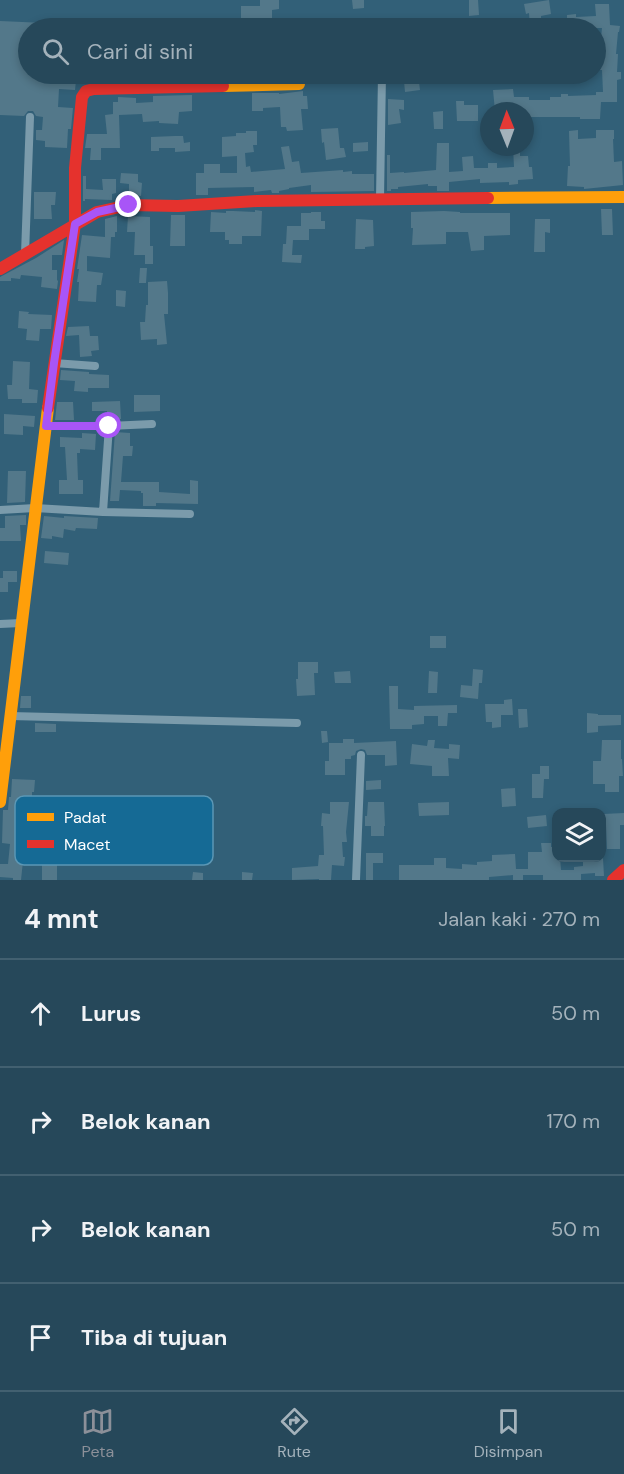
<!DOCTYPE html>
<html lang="id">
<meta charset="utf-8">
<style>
body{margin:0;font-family:"DM Sans",sans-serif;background:#325263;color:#f1f3f6}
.controls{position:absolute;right:18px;bottom:18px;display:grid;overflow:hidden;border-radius:12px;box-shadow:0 3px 9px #0003}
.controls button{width:54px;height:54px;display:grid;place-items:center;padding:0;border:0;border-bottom:2px solid #426070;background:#26485a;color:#f1f3f6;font:30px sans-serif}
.compass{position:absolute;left:480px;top:102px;width:54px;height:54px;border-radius:50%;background:#26485a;box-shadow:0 3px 9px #0003;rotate:359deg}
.stop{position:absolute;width:18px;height:18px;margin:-14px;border:4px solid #a855f7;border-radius:50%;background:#fff}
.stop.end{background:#a855f7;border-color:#fff;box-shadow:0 2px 6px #0008}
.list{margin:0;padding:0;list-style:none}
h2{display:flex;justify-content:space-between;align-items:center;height:78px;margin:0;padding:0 24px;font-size:26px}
h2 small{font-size:20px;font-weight:400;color:#a4b2bb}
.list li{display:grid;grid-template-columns:39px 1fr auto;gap:18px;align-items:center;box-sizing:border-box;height:108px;padding:0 24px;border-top:2px solid #426070}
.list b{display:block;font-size:22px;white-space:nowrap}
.list em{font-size:20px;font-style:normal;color:#a4b2bb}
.icon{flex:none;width:33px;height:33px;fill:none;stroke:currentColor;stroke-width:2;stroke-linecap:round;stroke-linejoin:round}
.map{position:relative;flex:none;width:624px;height:880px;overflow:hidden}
.search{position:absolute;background:#26485a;box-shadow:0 3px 9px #0003;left:18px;right:18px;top:18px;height:66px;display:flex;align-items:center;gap:15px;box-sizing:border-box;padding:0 21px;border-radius:33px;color:#a4b2bb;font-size:22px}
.sheet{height:510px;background:#26485a}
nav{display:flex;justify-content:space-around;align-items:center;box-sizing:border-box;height:84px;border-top:2px solid #426070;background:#26485a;font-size:16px;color:#a4b2bb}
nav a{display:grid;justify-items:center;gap:3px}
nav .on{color:#8c9099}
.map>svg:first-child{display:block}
.building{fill:#53788a}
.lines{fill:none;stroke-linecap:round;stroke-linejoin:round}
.street{stroke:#7b9bab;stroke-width:8}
.slow{stroke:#ff9f0a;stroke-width:12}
.jam{stroke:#e5322d;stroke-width:12}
.route{stroke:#a855f7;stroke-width:8}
.key{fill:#156a95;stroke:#5b97b5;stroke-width:1.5}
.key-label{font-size:16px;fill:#fff}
</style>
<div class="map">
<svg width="624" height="880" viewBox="0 0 624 880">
<rect width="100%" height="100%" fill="#326078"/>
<path class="building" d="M260,0H279V9L272,10V18H252L250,19L251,28H241V6H260Z
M352,0H364V8L353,9Z
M469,0H478L479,15L469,16Z
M549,0L551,14L541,16V28H530L529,13L526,14L524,4Z
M595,4H609L610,25L620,26L619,32H618L616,54H618L617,72H621V79L617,80V102H601L600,119H580V117H525V111H495L493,90L513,89L514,97H529V100H550V97H561V94H568V96L596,95V92H603L602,70H600V61H596V47H600L602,28H567V15L576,14V17L596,16Z
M500,19L504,28H476V27Z
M0,21L45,23V28H28V74H90V81H76L75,90L59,89L58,107L73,108L71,129H68L67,148L45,147V141L36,140V130H42L43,117L36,116L33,111H28L24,116L0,115Z
M252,74H277V76L252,77Z
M400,74H418L420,90L405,92L404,81H401Z
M303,91V96H307L308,109H301L303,130L287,131L286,127H281L280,107L263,108V111H252V93H279V94Z
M192,95V111L179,112L178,124L159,123V121L143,122L142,114L119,115L120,148H101V160H90L91,148H85L87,134H107L105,115L113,114V102H118V97L136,98V103L153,102V96Z
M388,99L404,100V110L399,109L401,123L388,125Z
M456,101H464V105H478V121H457Z
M443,111V129H434L433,112Z
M338,128L340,148H344L346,157L326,160L324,142L322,143L321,129Z
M578,130V139L596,138V130H614V139H613L614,162L622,161L623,185L584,189V187L567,186L568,166H570L569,131Z
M246,131H257V145H253L254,152L245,153L246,167L250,166L251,172L285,169L281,147L289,146L292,162L299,161L301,173L343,170V172L352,171V174H374V191L311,192V185L289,188V189L279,191V193H272L271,190L254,192V187L208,188V195H196V173H204V164H220V173H237V156L222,157V137L236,136V133H246Z
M175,136H183L184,143L190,142V151L175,152V148H159V151H151V137Z
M368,142V151L353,152V143Z
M437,143H449V172L463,171L462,157L473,156L474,168H488V163H497V168L514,167L513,147H520V156H528L529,167H532L533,179L518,180V184L509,185V182L480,183V179L449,182V191H437V186H428V184L398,187V189H391V191H387V155H390V173L404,172V173L436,170Z
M121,173L138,174V182L142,183L141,196L129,195V184L120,183Z
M83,176H86V189L103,190L102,179H116V193L112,194V200L85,199V201H83Z
M34,192H56L55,205H51L52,219H34Z
M601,209H612L613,235H602Z
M255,210L262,211L261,236H242V244H229V240H225V232H210L211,212L226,213V211H233L255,212Z
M444,211L460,212V213H510V235L484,236V250L471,251L468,232H446V244L412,245L413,228H411V212Z
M311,212H321V221H325V229H309V240H293L292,255H302L301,263L282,262L283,244H286L287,226H301V213H311Z
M171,215H185V246H170Z
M117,216V232H115V237H111L110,258L87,256V271L103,273L101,285H97L96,302L78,301L79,282H77L79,269H77L82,235L105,237V219Z
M128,216L150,217V246H153V264H145V255H134L135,232H127Z
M356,219L373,220L374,246L365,247V249H355Z
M535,219H550V233L545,232V252H534Z
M64,240L62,255H52V270H57V280L58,281L57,289L41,287L42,277L21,275L20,279L11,278V281H0V277L36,258Z
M140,268H147L146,283H139Z
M167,281L168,293V314H164L167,344L157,345V339L141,340L140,322H145L146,305H148V282Z
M116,290L126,291L125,307L116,306Z
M19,311L29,312L28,314L52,315L51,329H40L39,341L26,340L27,329L18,328Z
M89,326L90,336H98L99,350L91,351L92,356L80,357L79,335L66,336L68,327Z
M13,361L30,362L29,389L38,390L37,403H22V399H8L7,385H12Z
M61,370L89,372V374L109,375V388H88V392L74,391L75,381L60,380Z
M134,395H160V411L134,412Z
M120,401L121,419L107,420V411H92V402Z
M57,402H73L74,420H55Z
M4,414L35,416L34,427L23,426V435L4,434Z
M115,432L130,433V446H133L132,456H123L121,482H159V492L190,494V480L198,481V504L156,503V506H143V493H141V491L120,490L119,501H110Z
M82,433L96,434L95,450L80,449V453H77L78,480H83V494H59V480H67L65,447H60V437L82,438Z
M8,471H26L25,502L7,503Z
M26,515V525H20L21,541H0V528H5V516Z
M44,516L64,518V516L98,518L97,529L76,528L75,531L64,529L63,538L52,536V539L41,538Z
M45,551L69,553L68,565L44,563Z
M3,571H17V582H8V592H0V578H3Z
M430,636H446V648H430Z
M298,662H318V673H314L315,695L297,696L296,679H298Z
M473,669L483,670L482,683H479L478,699L460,697L461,685L472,686Z
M350,671L351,683H335L334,672Z
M429,671L438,672L437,693H428Z
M389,686H398V709L414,710V706L457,705V713H448L447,726H438V716H424V724L412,725V729H390Z
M21,696H31V708H20Z
M512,699L513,715H501V727L492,728V722H486L485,704H504V700Z
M518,709H527L528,727L519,728Z
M587,713L598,714V715H621V725L598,726V732L587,733Z
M35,723L56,724V732H35Z
M321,731H327L328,742L322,743Z
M343,739H354V743L396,741L397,765L385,766V755H367L365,750L361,749L356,751L355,755L351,756V759H345V775H325V761H329V743H343Z
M428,740H435L434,748L449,749V744L460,745L459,759L448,758L449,776H432V766L410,764L412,744L427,746Z
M602,740H621V759H622L623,776H619V792H605V784H593V761H601Z
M540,766H549V779H544L543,798H532V774H540Z
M12,779L35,780L34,792H32V808H30L29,831H33L32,845H30L28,862L23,861L21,880H13V878L0,877V864H8L10,844L2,843L3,810H8L9,797H11Z
M381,780V789L366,790V781Z
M515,788L516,806L502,807L501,789Z
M330,802H349L346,832L347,842H342L343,857H345L344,866L332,865L331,880H319V879L292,880V868L318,866L319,855H324L323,826H321L322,813L330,814Z
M368,802H384L385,826H384V836H371V826H365V816H367Z
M449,802V815L419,816L418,803Z
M624,813V825H620V849H607L606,825H604L603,814Z
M546,815L547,826L528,828L527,817Z
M541,843H551V847H556V858H560L561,870H574V867L583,866V858H603L604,876H595V873L581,874V880H543V875H523V880H513V875L489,877V880H399V865H434V858H446V868L462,869V864L477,865V862L492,861V855L515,854L516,869H528V852H542Z
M366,853H383V863H373V880H366Z
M42,861H57V880H42Z
M193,872L203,873V880H192Z
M242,872L253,873L252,880H242Z"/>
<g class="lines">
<path class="street" d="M382,28V24
M380,199L382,74
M25,254L30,117
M54,363L95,366
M46,426H109L152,424
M0,510L35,508L103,512L190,514
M103,512L109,426
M0,624L21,623
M10,716L297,723
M356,880L361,755"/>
<path class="slow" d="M223,86L299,84
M488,198L624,197
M0,802L48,408"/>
<path class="jam" d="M0,269L97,212L129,205L178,206L257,201L488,198
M48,408L75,224V168L82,97L86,91L94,89L223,86
M613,880L624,870"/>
</g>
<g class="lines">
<path class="route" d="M109,426H46L54,363L75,224L97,212L129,205"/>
</g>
<rect x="15" y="796" width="198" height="69" rx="9" class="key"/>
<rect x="27" y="813" width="27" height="8" fill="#ff9f0a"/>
<rect x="27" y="840" width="27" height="8" fill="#e5322d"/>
<g class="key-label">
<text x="64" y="823">Padat</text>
<text x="64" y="850">Macet</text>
</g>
</svg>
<div class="controls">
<button><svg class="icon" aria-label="layers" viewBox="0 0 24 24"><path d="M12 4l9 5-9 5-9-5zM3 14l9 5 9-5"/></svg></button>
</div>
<svg class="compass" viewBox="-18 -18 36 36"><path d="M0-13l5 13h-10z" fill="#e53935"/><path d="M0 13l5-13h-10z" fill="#a4b2bb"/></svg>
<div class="stop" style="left:109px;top:426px"></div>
<div class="stop end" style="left:129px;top:205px"></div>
<div class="search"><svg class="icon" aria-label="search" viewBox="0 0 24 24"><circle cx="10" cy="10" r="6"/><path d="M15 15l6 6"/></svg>Cari di sini</div>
</div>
<section class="sheet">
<h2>4 mnt<small>Jalan kaki · 270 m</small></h2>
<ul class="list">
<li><svg class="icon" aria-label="ahead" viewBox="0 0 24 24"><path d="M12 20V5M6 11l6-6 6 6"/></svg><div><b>Lurus</b></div><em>50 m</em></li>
<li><svg class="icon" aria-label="right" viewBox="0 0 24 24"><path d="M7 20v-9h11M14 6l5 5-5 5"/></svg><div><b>Belok kanan</b></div><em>170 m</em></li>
<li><svg class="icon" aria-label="right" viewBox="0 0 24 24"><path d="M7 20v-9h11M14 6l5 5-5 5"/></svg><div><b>Belok kanan</b></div><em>50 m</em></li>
<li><svg class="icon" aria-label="arrive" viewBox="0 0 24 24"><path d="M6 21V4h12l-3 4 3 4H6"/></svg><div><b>Tiba di tujuan</b></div></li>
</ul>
</section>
<nav>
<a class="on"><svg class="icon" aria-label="map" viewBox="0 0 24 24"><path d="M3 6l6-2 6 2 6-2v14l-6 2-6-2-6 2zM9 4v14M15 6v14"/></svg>Peta</a>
<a><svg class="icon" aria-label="directions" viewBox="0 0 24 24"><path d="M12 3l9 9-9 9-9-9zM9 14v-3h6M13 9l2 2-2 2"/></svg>Rute</a>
<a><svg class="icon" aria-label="saved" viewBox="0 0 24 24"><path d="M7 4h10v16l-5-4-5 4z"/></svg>Disimpan</a>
</nav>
